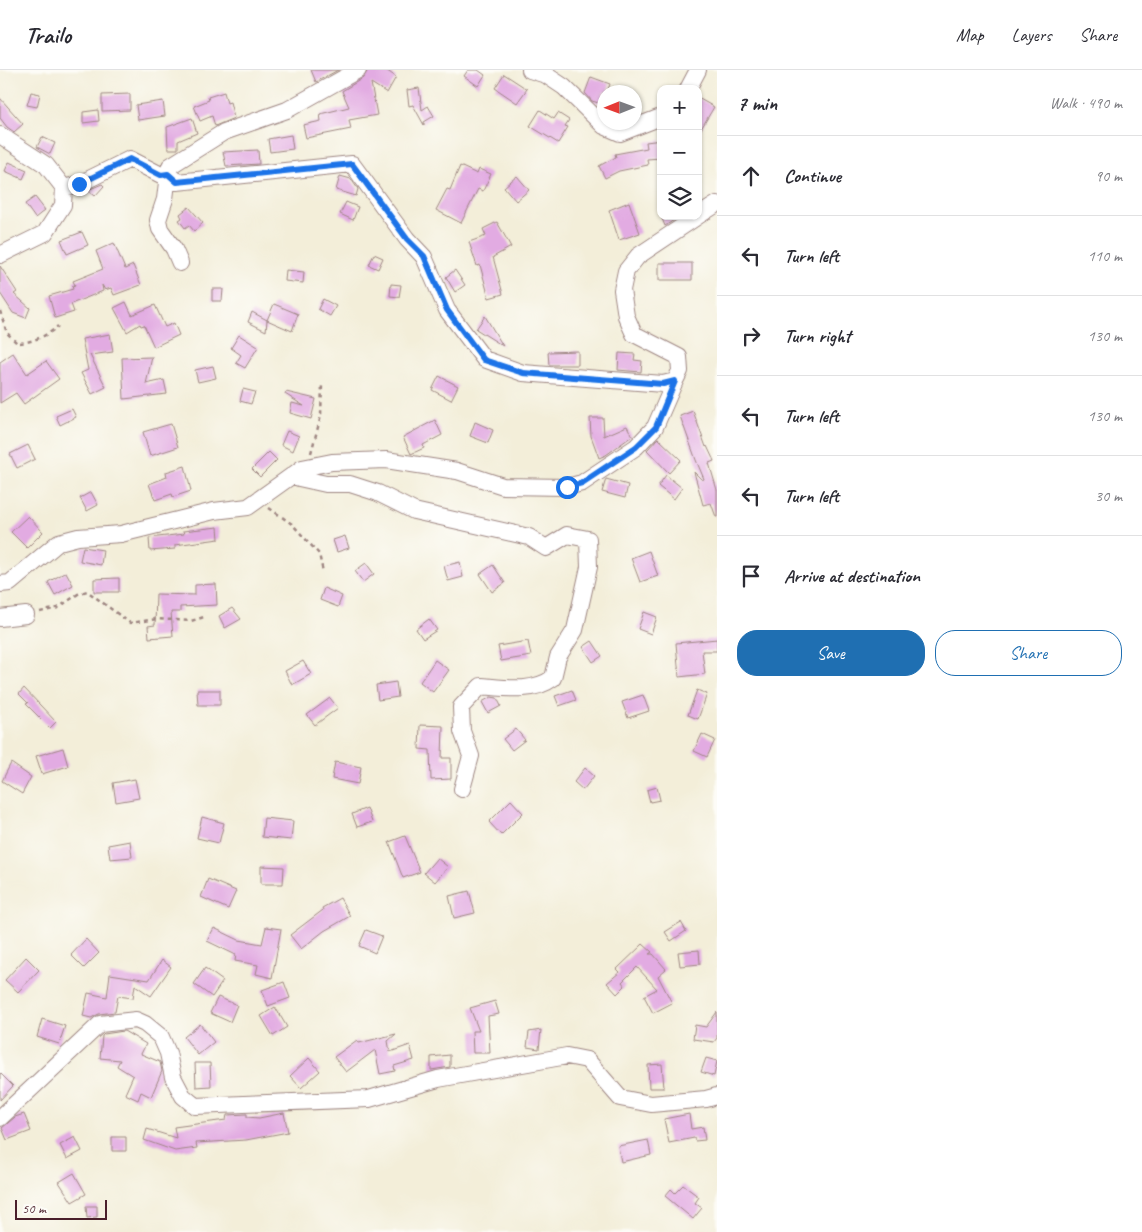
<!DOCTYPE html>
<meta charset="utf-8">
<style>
body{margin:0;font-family:Caveat,sans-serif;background:#f2f2f3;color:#2b2b33}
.controls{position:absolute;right:15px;top:15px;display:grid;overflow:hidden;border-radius:10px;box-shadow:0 1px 4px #0004}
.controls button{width:45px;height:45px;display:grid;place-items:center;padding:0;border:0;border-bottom:1px solid #e1e1e2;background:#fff;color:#2b2b33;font:25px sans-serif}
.compass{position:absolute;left:597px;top:15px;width:45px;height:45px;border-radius:50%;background:#fff;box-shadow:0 1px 4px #0004;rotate:269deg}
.scale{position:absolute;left:15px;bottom:12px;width:92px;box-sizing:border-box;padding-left:5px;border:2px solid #4a1f2b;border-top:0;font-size:14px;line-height:18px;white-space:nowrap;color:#4a1f2b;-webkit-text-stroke:4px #fdfcf7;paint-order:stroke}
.stop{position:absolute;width:15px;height:15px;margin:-11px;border:4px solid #1a73e8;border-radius:50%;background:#fff}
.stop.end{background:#1a73e8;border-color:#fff;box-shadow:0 1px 5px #0008}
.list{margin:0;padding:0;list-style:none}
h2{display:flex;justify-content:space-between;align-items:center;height:65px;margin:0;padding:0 20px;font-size:21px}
h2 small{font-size:16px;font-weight:400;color:#7c7c81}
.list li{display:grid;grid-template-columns:32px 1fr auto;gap:15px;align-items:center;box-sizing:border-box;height:80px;padding:0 20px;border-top:1px solid #e1e1e2}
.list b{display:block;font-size:19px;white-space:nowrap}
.list em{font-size:16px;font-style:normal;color:#7c7c81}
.actions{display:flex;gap:10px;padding:15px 20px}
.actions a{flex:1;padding:11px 0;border:1px solid #1f6fb2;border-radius:20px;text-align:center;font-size:18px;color:#1f6fb2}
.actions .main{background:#1f6fb2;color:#fff}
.icon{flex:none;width:28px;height:28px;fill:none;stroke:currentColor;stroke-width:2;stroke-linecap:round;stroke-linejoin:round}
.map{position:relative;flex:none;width:717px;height:1162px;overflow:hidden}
header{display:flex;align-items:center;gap:30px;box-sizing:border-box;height:70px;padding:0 25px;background:#fff;border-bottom:1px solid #e1e1e2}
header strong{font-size:24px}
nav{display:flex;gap:28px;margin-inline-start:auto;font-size:18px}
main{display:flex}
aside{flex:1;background:#fff}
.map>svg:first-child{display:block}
.building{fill:#e2abe2}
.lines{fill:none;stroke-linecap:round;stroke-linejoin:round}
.minor-casing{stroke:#9e8682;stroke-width:18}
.path{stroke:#9e8682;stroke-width:2.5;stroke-dasharray:4 4;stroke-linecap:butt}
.minor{stroke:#fff;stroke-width:16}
.route{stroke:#1a73e8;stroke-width:6}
</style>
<header>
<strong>Trailo</strong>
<nav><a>Map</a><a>Layers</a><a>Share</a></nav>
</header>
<main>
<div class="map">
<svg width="717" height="1162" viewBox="0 0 717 1162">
<rect width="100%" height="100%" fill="#fdfcf7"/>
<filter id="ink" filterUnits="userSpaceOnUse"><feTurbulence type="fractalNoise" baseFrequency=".02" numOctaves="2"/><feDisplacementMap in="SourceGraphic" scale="10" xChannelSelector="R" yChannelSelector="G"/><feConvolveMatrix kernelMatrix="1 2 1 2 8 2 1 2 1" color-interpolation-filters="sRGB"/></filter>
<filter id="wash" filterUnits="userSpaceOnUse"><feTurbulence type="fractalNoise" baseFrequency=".0096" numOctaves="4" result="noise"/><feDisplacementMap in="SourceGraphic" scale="20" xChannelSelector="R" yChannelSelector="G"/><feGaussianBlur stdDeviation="1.12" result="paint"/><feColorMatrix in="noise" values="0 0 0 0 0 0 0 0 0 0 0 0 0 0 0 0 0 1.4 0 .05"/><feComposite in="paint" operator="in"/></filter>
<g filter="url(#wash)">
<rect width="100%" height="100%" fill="#f3eed9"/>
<g id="blocks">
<path class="building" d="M311,0H338L316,12Z
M368,0H386L396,7L387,23L371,13L377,45L349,50L351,59L306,68L303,55L321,51L320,44L349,37L342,21L363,8Z
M468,0H478L485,5L478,16L464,6Z
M504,4L527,19L517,33L495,18Z
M591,7L610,14L607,22H604L602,34L592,31L585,23Z
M419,18L422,40L428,36L434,46L424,52V55L413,35L409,36L407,20Z
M31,22L40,24L37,37L27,35Z
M224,22L227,33L230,32L234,48L215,56L212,46L200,51L194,36L209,30L208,27Z
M130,24V40L102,41V25Z
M0,28L23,54L14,62L7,57L0,48Z
M698,28L714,37L698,64Z
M163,31L165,46L138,50L136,35Z
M98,40L99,51L83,53V42Z
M540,40L554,49L558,43L569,50L565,56L568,57L558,73L530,56Z
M192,48L197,63L178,71V79H168L167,57Z
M291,65L293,79L270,82L268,69Z
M42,67L55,73L50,84L37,77Z
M661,70V88L647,89L648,95L619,101L605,108L599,96L616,87L615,84L647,78L646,72Z
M258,80L259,94L226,96L223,82Z
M9,92L27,100L23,109L5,101Z
M460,96L477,104L479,99L491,104L483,121L478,119L461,153L436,140L447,119L450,120Z
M340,106L351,109L358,119L356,126L336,120Z
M517,106L529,120L516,131L504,117Z
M102,114L104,116L95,126L88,120Z
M35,127L45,140L35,148L25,134Z
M346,132L358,137L353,150L340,144Z
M629,132L640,163L619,170L609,140Z
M189,137L203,153L194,161L189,155L185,158L179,150L182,148L180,144Z
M661,146H680L665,156Z
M497,152L511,177L493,187L503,224L489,228L480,195L477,196L469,172L486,166L483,159Z
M82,162L88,175L67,184L61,170Z
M114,173L125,199L133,195L141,215L114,225L111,218L105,220L102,215L103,221L71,234L74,242L55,248L49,226L73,219L72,216L75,215L73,211L103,199L96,181Z
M374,184L383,188L378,199L369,195Z
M659,193H692V210H659Z
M0,196L17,222L14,224L30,238L26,248L13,243L0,223Z
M286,200L304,202L303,213L285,211Z
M455,200L465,215L455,222L446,207Z
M391,214L401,215L399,227L390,226Z
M212,219H223L222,231H212Z
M323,229L336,236L330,246L318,239Z
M126,232L132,245L155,235L165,257L174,253L179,265L154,277L144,255L141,256L140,254L127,262L114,238Z
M274,234L298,244L292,261L267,250L266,261L248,252L252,242L267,250Z
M485,246L503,276L476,259Z
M110,264L113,282L90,285L106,317L92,324L81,303L88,300L82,269Z
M239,265L258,277L245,298L236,293L241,285L231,278Z
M578,281V295H549L548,282Z
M13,283L27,304L46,291L59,309L24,334L16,323L0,333V292Z
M619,283L635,284L634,290L642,291L641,302L618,300Z
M152,287L146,314L164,310L167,324L124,329L122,288Z
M213,296L216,308L198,312L195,300Z
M439,306L458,316L451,330L432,320Z
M243,319L255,322L251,334L240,331Z
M286,322L316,329L311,349L290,343L292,333L304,336L285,324Z
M72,339L76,347L60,355L56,346Z
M693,341L706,377L707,376L714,391L709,393L717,420V447H716L711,433L703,435L694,402L703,411L702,410L704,409L696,390L680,346Z
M590,348H603L604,366L627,356L632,366L606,385L599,388L591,366Z
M435,350L442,365L423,375L424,378L411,384L403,367Z
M475,352L493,360L488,373L470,366Z
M171,354L178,377L150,386L143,362Z
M287,361L299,366L293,381L281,375Z
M658,368L681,390L669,403L647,380Z
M28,375L35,389L17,398L10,384Z
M269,382L277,390L260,407L252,399Z
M185,396L191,421L173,427L172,424L155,430L149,414L167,407L166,402Z
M666,405L682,418L674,429L658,416Z
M606,409L628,415L625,428L602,422Z
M91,422L98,435L87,441L80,428Z
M28,446L43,462L27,478L11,462Z
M218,457L219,469L175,475V479L150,481L149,468L184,464L183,461Z
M345,466L349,478L337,482L333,470Z
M83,477L103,480L101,495L80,491Z
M649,481L658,506L640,512L631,488Z
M460,492L463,507L448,511L444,496Z
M366,493L374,504L363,512L355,501Z
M493,495L505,513L492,522L480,504Z
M66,502L73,515L55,525L48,512Z
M119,508V522H94V509Z
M216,514L217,535L180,537V542H171L173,566L149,568L148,556L155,555L156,524L195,525V515Z
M324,518L342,526L338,537L320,530Z
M232,538L241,549L225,558L219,546Z
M644,542L657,547L651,564L638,559Z
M429,549L437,560L423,569L416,559Z
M717,569V581H702L705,604L679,607L676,573Z
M528,571L531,586L501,591L498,576Z
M592,571L602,586L593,592L583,577Z
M435,590L449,600L433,622L420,612Z
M303,591L311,604L292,615L285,601Z
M396,612L398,627L378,630L376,615Z
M24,618L56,652L50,658L26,634L28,633L19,624Z
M197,620H220V635H198Z
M572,620L576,630L559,636L555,626Z
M697,620L707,624L698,649L688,645Z
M643,625L649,641L628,648L622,632Z
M491,627L497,628L501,636L488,643L482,632Z
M330,628L338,638L315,655L307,645Z
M420,655L443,656L442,688H451V709L431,710L430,680L419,679Z
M516,659L525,670L512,680L503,669Z
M702,664L715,670L707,687L694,681Z
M63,678L68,696L42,704L36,686Z
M335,692L361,697L358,714L332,709Z
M11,693L31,707L22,724L2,711Z
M585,698L594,706L583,720L574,712Z
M135,709L139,728L116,732L113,713Z
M657,717L660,730L650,732L647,720Z
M511,730L523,743L501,765L489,752Z
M367,738L372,752L357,757L352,744Z
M202,747L224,753L219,773L197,768Z
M264,748L293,751L291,770L262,767Z
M405,766L420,802L403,808L389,772Z
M130,771L132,787L110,789L108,775Z
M437,788L448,797L435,812L424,803Z
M261,796L284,797L283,814H261Z
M208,809L236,821L228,839L201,827Z
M469,821L475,843L454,848L449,826Z
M340,828L350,846L324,861L301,879L290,865L323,840L322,838Z
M681,852L686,861L671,871L665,862Z
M266,857L281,859L272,908L256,904L258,895L235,891L236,885L207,871L214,858L239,870L262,874Z
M366,860L382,866L375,883L359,876Z
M86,869L99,883L84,898L71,885Z
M643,874L652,882L649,884H653L666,899L658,906L672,933L653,943L644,926L657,919L637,897L622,912L625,916L617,924L607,913L620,902L617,899Z
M699,880L700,894L680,896L678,882Z
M26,887L39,900L18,922L5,910Z
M162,890L171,897L151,926L135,915L133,928L118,926L115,942L99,944L91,948L83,946L88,923L107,927L110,904L149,910Z
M205,898L223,911L212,927L194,914Z
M284,912L290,928L268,936L262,920Z
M218,927L237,935L230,952L210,943Z
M495,931L499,944L488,946L490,983H473L472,961H479L470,938Z
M275,937L287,957L273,966L261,946Z
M717,942V968L714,972L693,969L695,955L706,957Z
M42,949L65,956L59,974L37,967Z
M200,954L214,972L198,985L184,967Z
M541,960L539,979L527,977L529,962Z
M124,961L146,974L141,984L160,992L162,1001L151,1027L141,1022L138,1030L125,1024L133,1006L117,996L120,990L100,988L102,966L104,964Z
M396,964L388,971L390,982L410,975L414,990L394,996L395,1001L380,1004L375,980L346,1002L334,987L357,970L359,973Z
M450,985V997L431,1000V987Z
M309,988L320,1001L301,1018L290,1006Z
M706,988L717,991L714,1006L701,1002Z
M195,993H210L211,1016L196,1017Z
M662,994L664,1018H649L648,995Z
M0,1003L13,1016L0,1030Z
M284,1043L288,1062L246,1070L196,1073L197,1078L175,1081L144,1070L147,1059L176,1068L174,1057L226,1050L227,1045L247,1044V1047L259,1048Z
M24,1044L31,1061L7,1070L2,1058L15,1047Z
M689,1044L691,1059L703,1057L705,1070L695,1071L694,1068L669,1073L664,1049Z
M75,1067L82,1081L67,1089L60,1075Z
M112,1067H126V1081H112Z
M648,1070L651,1085L621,1092L618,1076Z
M74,1103L86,1124L72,1132L59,1112Z
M683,1115L699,1127L695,1133L702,1138L693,1149L665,1126L671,1119L675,1123Z
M86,1136H97V1147L87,1148Z"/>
</g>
</g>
<g filter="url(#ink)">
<use href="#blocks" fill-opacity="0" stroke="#9e8682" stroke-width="1"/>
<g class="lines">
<defs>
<path id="minor" d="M358,0L287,40L224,62L170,96L168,104L177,112L352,94L407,169L424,187L447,240L484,289L523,303L663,314L675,311L680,301L679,287L634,264L626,246L622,220L626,201L638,186L698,146
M530,0L546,5L564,17L604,56L620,63L661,47
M688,19L698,0
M0,65L46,95L64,118L79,114L130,89L161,105L168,104L165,129L158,150L160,159L174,179L180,193
M698,146L717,134
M0,185L45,163L63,135L64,118
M0,514L10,513L59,472L78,467L121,464L214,441L248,437L297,402
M0,548L26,545
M462,719L471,686L462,661L461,637L481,616C505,618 533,623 553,608L558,587L575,560L589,497L588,469L567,465L546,478L529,467L414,441L378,423L350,414H326L299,408L297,402L302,398L332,392L386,390L457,401L503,416L567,417L582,413L636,377L655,357L675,311
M0,1048L100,954L136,950L145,954L161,967L168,983L173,1007L183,1026L195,1036L369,1029L438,1009L567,986L587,990L620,1028L651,1034L706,1029L717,1026"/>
</defs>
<use href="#minor" class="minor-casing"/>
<path class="path" d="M0,241L7,263L17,273C31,273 49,265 58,256
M311,383L321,346L322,314
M269,438L292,454L319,484L323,502
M40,542L58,538L78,524L87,521L130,553L157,549L191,551L204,547"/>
<use href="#minor" class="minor"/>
</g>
</g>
<g class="lines" filter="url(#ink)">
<path class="route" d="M79,114L130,89L161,105L168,104L177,112L352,94L407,169L424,186L447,240L484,290L523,303L663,314L675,311L656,357L636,377L582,413L567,417"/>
</g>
</svg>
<div class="controls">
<button>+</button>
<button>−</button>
<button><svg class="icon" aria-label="layers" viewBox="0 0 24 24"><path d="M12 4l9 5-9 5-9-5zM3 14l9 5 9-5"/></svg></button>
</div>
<svg class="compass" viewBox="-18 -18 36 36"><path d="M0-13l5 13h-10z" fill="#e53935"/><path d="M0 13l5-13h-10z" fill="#7c7c81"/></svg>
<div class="scale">50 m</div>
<div class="stop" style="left:567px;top:417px"></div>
<div class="stop end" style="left:79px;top:114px"></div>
</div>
<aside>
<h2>7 min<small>Walk · 490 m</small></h2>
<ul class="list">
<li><svg class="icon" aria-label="ahead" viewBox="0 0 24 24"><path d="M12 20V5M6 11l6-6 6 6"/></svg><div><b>Continue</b></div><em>90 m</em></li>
<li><svg class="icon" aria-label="left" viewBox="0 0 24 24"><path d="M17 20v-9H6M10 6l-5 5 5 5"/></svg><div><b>Turn left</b></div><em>110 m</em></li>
<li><svg class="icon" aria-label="right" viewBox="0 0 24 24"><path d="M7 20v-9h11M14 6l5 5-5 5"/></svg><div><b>Turn right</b></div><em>130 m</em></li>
<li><svg class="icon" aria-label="left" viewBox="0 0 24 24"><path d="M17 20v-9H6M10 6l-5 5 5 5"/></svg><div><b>Turn left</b></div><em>130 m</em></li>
<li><svg class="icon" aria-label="left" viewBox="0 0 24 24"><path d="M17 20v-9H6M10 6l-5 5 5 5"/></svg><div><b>Turn left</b></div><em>30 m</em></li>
<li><svg class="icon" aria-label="arrive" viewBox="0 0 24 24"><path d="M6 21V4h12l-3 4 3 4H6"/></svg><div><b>Arrive at destination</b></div></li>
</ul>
<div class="actions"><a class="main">Save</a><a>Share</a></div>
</aside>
</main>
